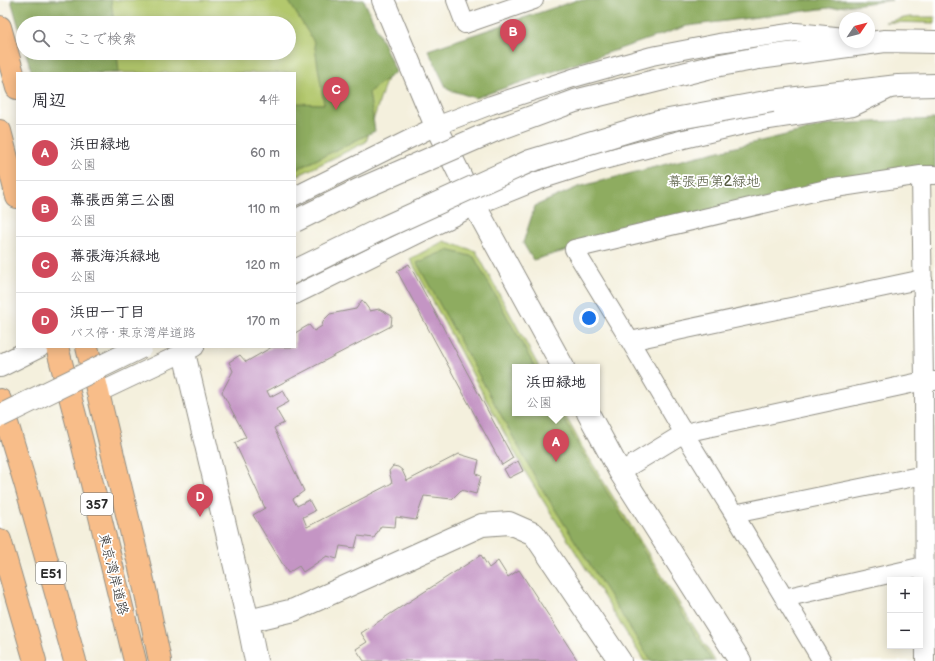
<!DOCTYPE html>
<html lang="ja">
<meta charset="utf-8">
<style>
body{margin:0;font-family:"Balsamiq Sans","Klee One",sans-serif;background:#f7f7f7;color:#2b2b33}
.controls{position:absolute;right:12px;bottom:12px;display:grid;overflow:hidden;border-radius:0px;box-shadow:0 2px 10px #0003}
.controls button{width:36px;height:36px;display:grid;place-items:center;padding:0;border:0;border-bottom:1px solid #e1e1e2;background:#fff;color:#2b2b33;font:20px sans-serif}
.compass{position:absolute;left:839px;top:12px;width:36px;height:36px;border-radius:50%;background:#fff;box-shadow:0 2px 10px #0003;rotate:55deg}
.you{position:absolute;left:589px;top:318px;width:14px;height:14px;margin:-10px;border:3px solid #fff;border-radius:50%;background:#1a73e8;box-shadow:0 0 0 6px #1a73e833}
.badge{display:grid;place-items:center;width:26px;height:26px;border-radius:50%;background:#d1495b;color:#fff;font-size:13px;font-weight:700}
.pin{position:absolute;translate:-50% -33px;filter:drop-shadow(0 1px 2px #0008)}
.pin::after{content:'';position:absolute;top:21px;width:14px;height:12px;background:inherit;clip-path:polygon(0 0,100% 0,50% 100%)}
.popup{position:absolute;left:512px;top:364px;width:88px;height:52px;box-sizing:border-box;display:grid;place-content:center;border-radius:0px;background:#fff;filter:drop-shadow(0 1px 3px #0005);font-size:13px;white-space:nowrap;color:#7c7c81}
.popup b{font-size:15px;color:#2b2b33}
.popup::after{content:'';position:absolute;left:50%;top:100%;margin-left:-8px;border:8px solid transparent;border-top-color:#fff}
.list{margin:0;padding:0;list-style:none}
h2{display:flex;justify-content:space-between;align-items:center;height:52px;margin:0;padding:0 16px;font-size:17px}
h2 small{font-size:13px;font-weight:400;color:#7c7c81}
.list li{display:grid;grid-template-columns:26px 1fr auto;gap:12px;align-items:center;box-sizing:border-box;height:56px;padding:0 16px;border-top:1px solid #e1e1e2}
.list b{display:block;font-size:15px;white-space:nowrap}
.list p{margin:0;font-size:13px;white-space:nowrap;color:#7c7c81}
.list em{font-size:13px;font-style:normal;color:#7c7c81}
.icon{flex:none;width:22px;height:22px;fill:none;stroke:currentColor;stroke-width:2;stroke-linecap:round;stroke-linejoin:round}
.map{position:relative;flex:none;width:935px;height:661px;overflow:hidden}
.search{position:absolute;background:#fff;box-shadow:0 2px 10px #0003;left:16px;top:16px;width:280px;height:44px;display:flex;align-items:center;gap:10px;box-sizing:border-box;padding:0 14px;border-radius:22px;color:#7c7c81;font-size:15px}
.panel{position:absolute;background:#fff;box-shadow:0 2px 10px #0003;left:16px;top:72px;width:280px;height:276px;border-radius:0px}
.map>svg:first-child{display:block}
.green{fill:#b3c86d;stroke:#6f7a4c}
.forest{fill:#8eac60;stroke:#5c6c46}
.building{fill:#c495c4}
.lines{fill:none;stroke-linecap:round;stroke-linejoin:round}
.minor-casing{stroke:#908e84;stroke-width:20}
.tertiary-casing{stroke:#908e84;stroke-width:24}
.trunk-casing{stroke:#908e84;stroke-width:24}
.motorway-casing{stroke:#908e84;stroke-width:24}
.minor{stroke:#fff;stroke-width:18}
.tertiary{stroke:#fff;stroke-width:22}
.trunk{stroke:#f8bd89;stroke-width:22}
.motorway{stroke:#f8bd89;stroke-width:22}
.tertiary-bridge-casing{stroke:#908e84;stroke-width:24;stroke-linecap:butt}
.tertiary-bridge{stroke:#fff;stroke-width:22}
.labels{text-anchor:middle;stroke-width:3.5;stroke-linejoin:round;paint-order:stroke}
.shield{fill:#fff;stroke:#6b6b6b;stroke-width:1}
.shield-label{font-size:13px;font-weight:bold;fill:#2b2b2b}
.park-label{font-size:14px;fill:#545a3f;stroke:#fff}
.street-label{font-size:14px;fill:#2b2b2b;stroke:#fff}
</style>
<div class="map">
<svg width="935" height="661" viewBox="0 0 935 661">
<rect width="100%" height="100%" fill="#fff"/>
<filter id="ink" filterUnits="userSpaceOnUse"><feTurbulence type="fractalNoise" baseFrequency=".025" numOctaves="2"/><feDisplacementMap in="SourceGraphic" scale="8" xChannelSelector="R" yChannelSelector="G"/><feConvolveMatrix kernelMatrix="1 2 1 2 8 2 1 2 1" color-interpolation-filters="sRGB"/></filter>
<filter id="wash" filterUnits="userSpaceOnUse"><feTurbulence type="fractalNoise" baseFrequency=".012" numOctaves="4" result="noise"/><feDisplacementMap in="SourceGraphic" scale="16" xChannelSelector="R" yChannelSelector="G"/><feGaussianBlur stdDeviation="0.9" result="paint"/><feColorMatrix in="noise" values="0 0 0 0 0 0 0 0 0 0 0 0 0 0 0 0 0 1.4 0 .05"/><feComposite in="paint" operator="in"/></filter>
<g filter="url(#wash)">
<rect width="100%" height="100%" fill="#f4f0dd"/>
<path class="green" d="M24,0H357L387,78L366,142L295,177V73H45L39,53H289V23H31Z
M909,17H935V23L885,22Z
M444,241L476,251L539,367H515V413H564L584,450L715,661H644L527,475L410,259Z"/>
<path class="forest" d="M11,0H111L114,23H23V42Z
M288,0H364L396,72L369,92L375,131L295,170V103L324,104L314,42Z
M577,0H892L687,26L475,98L447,89L428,50Z
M26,53H117L119,73H32Z
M935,119V168L689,215L533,260L523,243L535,206L578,187L674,162L831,124Z
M447,250L474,257L535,367H515V413H561L582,452L712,661H651L539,484L417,263Z"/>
<g id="blocks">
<path class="building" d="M409,264L513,458L502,465L397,271Z
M362,300L370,311L379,309L392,316L391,326L267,391L270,397L283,390L289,402L276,409L284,423L274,428L304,491L293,499L297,506L309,500L315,511L303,517L307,527L392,483L389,471L393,466L398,467L402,470L407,481L459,454L479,460L476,474L481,476L476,494L461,490L452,499L424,496L416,520L396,517L395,527L381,526L374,538L358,536L355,548L340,546L337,559L327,556L303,572L299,566L288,573L253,515L265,508L235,443L246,437L222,392L233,371L229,362L240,355L246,362L272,347H295V333L309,325L314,331L322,326L323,321L330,314L356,309Z
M518,461L523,471L509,478L504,469Z
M481,555L489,568L498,561L508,577L519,570L578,661H364L356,649L367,642L361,633Z"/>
</g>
</g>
<g filter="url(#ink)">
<use href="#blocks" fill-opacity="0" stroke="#908e84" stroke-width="1"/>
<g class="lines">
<defs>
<path id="minor" d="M456,0L465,24L534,0
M921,175L924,381L925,661
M295,196L436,126L491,105L573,78L652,56L719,43L796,32L845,37
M295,295L475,206L537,181L600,161L684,139L756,122L853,107L888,90
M630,341L923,279
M98,393L195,347
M620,472L684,433L924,381H935
M734,514L924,475
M784,598L924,566
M822,661L734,514L679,425L630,341L574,249L822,190L921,175H935"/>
<path id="tertiary" d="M383,0L436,126L475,206L563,367
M759,58L885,41L935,42
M772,101L898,86L935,85
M184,353L248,621L256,661
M0,366L38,347
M588,413L620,472L740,661
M248,621L294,610L482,525L509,523L534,534L620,661"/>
<path id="trunk" d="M0,27L17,88
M0,131L17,197
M57,347L81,438L135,661
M87,347L145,589L160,661"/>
<path id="motorway" d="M0,400L26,486L75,661
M0,540L35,661"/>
</defs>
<use href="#minor" class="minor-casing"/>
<use href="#tertiary" class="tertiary-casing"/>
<use href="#trunk" class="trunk-casing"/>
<use href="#motorway" class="motorway-casing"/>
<use href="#minor" class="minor"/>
<use href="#tertiary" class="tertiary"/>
<use href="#trunk" class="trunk"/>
<use href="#motorway" class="motorway"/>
<defs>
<path id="tertiary-bridge" d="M295,221L358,190L496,130L575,101L715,66L759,58
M295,271L385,227L530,161L658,122L772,101
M0,416L141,347"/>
</defs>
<use href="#tertiary-bridge" class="tertiary-bridge-casing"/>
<use href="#tertiary-bridge" class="tertiary-bridge"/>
</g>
</g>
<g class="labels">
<g class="shield">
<rect x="81" y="493" width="32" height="22" rx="3"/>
<rect x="36" y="562" width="30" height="22" rx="3"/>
</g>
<g class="shield-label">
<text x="97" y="509">357</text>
<text x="51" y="578">E51</text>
</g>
<g class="park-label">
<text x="714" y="186">幕張西第2緑地</text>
</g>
<g class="street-label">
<text transform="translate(114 574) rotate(76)" y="5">東京湾岸道路</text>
</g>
</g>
</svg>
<div class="controls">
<button>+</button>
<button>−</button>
</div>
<svg class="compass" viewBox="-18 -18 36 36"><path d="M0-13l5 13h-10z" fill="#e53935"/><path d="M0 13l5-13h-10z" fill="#7c7c81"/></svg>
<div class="you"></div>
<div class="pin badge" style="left:556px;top:462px">A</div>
<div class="popup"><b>浜田緑地</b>公園</div>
<div class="pin badge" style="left:513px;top:52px">B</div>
<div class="pin badge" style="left:336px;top:110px">C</div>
<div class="pin badge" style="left:200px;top:517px">D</div>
<div class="search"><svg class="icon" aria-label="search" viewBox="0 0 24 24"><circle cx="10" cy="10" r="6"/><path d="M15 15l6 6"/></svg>ここで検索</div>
<section class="panel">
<h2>周辺<small>4件</small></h2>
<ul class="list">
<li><span class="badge">A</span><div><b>浜田緑地</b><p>公園</p></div><em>60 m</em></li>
<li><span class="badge">B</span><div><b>幕張西第三公園</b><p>公園</p></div><em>110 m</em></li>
<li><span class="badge">C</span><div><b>幕張海浜緑地</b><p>公園</p></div><em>120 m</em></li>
<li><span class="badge">D</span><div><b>浜田一丁目</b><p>バス停 · 東京湾岸道路</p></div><em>170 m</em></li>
</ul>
</section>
</div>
